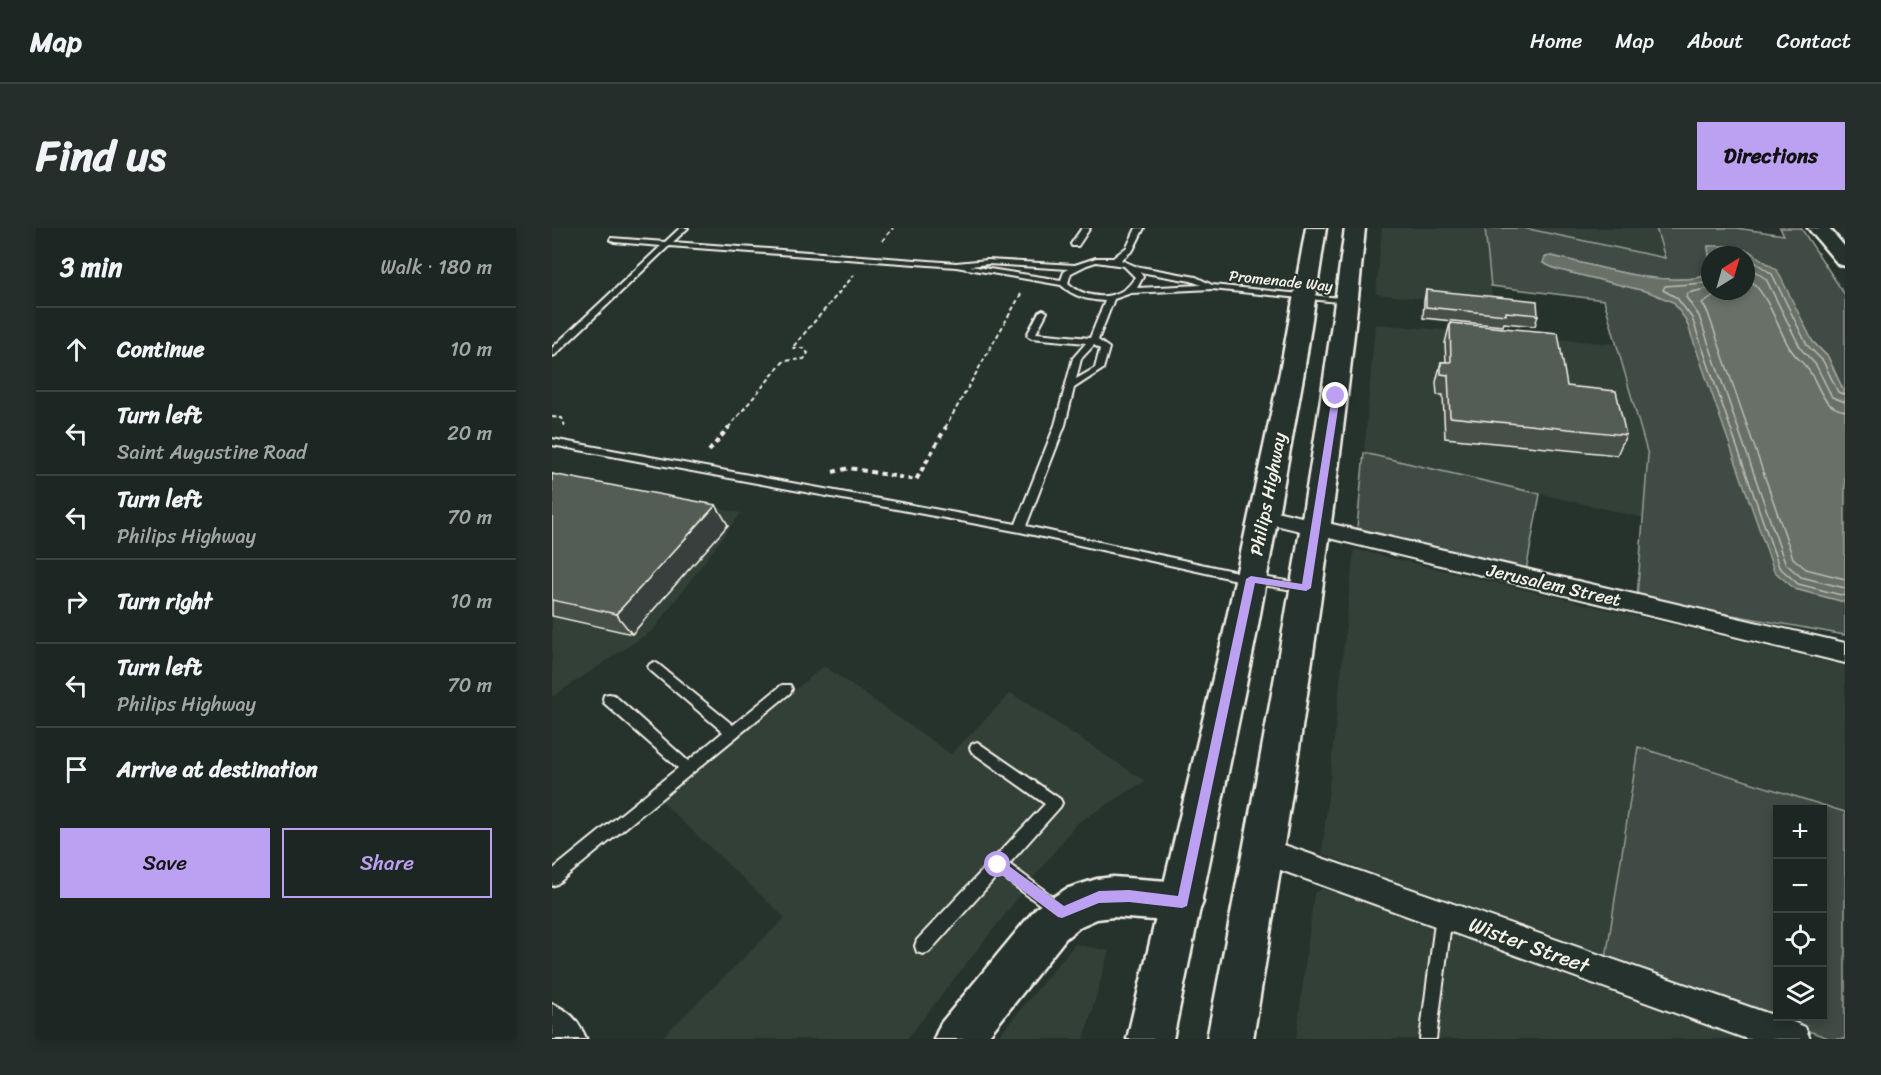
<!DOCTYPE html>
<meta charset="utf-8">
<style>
body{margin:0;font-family:Sriracha,sans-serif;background:#252e2a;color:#f1f3f6}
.controls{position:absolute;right:18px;bottom:18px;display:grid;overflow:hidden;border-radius:0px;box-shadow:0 3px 9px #0003}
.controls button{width:54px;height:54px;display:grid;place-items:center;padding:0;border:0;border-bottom:2px solid #3a4340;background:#1c2622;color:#f1f3f6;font:30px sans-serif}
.compass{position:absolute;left:1149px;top:18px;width:54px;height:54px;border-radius:50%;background:#1c2622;box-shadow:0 3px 9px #0003;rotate:37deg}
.stop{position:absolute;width:18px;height:18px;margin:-14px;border:4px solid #bca0f2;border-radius:50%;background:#fff}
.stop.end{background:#bca0f2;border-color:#fff;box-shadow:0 2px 6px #0008}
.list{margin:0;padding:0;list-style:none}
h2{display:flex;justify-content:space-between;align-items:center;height:78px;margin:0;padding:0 24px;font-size:26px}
h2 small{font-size:20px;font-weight:400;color:#a0a5a5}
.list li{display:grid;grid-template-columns:39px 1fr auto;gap:18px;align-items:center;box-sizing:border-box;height:84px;padding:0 24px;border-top:2px solid #3a4340}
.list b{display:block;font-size:22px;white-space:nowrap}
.list p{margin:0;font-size:20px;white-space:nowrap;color:#a0a5a5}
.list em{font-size:20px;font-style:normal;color:#a0a5a5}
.actions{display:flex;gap:12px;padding:18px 24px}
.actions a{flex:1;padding:14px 0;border:2px solid #bca0f2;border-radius:0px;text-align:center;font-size:21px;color:#bca0f2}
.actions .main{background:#bca0f2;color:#111}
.icon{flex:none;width:33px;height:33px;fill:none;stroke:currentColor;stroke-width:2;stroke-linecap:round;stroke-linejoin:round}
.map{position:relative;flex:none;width:1293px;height:811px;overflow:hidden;border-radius:0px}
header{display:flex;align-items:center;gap:36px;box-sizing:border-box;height:84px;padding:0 30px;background:#1c2622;border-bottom:2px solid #3a4340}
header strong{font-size:28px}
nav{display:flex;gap:33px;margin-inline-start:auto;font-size:21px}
.intro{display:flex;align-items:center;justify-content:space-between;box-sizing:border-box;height:144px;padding:0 36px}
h1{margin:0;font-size:42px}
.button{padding:15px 27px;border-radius:0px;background:#bca0f2;color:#111;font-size:21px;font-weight:700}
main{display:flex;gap:36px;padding:0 36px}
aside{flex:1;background:#1c2622;border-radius:0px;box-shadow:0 3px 9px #0003}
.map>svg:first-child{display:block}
.built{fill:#333f39}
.green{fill:#414b45;stroke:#9a9e96;stroke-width:1.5;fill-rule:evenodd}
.water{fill:#676f68;stroke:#9fa39b;stroke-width:1.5;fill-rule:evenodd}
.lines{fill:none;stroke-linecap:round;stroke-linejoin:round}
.shore{stroke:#bcbdb5;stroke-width:1.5}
.lane-casing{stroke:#f4f1e8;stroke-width:4}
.street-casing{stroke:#f4f1e8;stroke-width:4}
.secondary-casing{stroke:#f4f1e8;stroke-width:5}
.primary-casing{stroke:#f4f1e8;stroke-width:5}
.highway-casing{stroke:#f4f1e8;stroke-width:5}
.path-far1{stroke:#f4f1e8;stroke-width:2;stroke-dasharray:4.5 3;stroke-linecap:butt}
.path{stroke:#f4f1e8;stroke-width:4;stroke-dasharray:5 4.5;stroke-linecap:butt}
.lane{fill:#26332d;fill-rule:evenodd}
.street{fill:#26332d;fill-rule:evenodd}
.secondary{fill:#26332d;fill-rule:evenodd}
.primary{fill:#26332d;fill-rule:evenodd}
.highway{fill:#26332d;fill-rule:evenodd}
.wall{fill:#474f49;stroke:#f4f1e8;stroke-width:1.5}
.shaded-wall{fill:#39403c;stroke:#f4f1e8;stroke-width:1.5}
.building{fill:#525c55;stroke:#f4f1e8;stroke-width:1.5}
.route{fill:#bca0f2}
.labels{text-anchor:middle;stroke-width:4.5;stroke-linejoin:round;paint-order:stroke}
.far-street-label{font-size:15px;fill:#f4f1e8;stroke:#26332d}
.street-label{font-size:18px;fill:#f4f1e8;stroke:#26332d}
.near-street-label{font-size:21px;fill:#f4f1e8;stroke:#26332d}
</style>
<header>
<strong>Map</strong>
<nav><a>Home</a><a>Map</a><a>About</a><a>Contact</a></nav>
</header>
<div class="intro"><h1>Find us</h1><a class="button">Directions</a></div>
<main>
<aside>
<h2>3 min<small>Walk · 180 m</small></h2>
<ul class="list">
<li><svg class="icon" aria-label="ahead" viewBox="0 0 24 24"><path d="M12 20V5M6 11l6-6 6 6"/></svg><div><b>Continue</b></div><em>10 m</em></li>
<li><svg class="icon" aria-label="left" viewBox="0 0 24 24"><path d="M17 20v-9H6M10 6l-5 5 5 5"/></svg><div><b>Turn left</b><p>Saint Augustine Road</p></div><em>20 m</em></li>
<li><svg class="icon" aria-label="left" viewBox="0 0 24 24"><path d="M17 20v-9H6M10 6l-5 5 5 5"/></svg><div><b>Turn left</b><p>Philips Highway</p></div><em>70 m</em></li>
<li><svg class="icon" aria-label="right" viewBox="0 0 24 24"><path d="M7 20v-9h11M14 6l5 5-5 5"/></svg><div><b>Turn right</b></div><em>10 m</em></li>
<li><svg class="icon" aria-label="left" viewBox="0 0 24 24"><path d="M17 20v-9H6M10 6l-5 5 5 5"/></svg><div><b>Turn left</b><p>Philips Highway</p></div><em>70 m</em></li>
<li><svg class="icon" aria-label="arrive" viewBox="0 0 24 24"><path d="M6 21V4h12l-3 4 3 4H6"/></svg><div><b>Arrive at destination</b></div></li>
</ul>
<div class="actions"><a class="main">Save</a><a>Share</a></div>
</aside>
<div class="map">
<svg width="1293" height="811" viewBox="0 0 1293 811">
<rect width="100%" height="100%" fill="#26332d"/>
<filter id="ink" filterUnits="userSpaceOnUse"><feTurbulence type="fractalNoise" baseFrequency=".0167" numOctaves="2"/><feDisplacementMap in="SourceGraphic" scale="12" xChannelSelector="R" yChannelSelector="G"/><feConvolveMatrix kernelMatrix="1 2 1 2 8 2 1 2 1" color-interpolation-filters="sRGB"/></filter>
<g filter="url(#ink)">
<path class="built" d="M830,0H933L941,78L824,66Z
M972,0H1104L1113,31Z
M823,96L1063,116L1096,227L1092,290L812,225Z
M0,249L189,285L101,402L0,469Z
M802,321L1293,438V584L1086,520L1054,731L770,626Z
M272,438L399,526L459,465L593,553L524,596L355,811H108L233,690L108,572Z
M770,661L817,671L1189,811H744L762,665Z
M523,716L557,723L532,811H444Z"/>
<path class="green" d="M933,0H972L1113,30L1104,0H1184L1232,7L1228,0H1249L1293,67V166L1276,129L1261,114L1197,23L1156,18L1158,37L1150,49C1100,58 1048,38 999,28L991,35L1004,41L1097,64L1121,74L1134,92L1243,361L1293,374V407L1085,370L1096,227L1052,72L939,58Z
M812,225L988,266L974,343L805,300Z
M1086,519L1293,584V811H1279L1054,731ZM1226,582H1270V788H1226Z"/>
<path class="water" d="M1156,18H1175L1197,23L1225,42L1261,114L1276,129L1293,166V374L1243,361L1222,343L1134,92L1121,74L1097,64L1004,41L991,35L993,29L999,28C1048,38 1101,58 1150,49L1158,37ZM1158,27H1194V63H1158Z"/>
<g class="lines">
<path class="shore" d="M1194,28L1220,46L1255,117L1271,133L1286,164L1293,167
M1194,37L1214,51L1249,121L1264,137L1280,169L1293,174
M1158,48L1152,55L1113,58L1111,62L1125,70L1140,90L1227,339L1246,356L1293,368
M1194,48C1217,67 1223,94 1237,119C1243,129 1252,135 1258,144C1269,161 1270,179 1293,183
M1158,60L1136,65L1134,69L1147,88L1233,335L1249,349L1293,360
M1168,63L1150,75L1156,85L1241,330L1254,341L1293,351"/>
<defs>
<path id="lane" d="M128,0H136L121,14L404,35L436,32L523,37L544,30H561L575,19L584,0H592L581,22L569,32L583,38L644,49L660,57L799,71V75H796L660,61L579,65L562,71L546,112L557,120L551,141L522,160L513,197L474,298L699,347L753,356L757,357L759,360L757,363L753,364L699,355L468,304L0,217V211L464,296L503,197L521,130L534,115L479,110L475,107L487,84L491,82L495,84L484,105L538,110L553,73C536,72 522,69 509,57L404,39L117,18L3,127L0,128V120L109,18L62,14L58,12L59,10L113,14ZM544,34L572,38L583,49C570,74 535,73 516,55L519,45L535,37ZM436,36L516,41L512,44L509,52L418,38ZM588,44L639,53L649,57L585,60L591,49ZM542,117L548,121L543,140L524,151L529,131Z
M530,0H538L526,18H520L519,16Z
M102,434L106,436L181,497L230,457H238L240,461L238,465L5,656L0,658V642L126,540L52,475L51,471L52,467L57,466L62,467L136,533L171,504L98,442L96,439L98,436Z
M425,514L508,571L510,575L508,579L457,636L512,677L515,682L512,687L507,689L502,687L447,646L377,724L371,726L365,724L363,718L365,712L493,576L420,524L418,520L420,516Z
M892,680L897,682L900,687L884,811H868L884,687L887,682Z"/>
<path id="street" d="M711,280L1293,415V435L703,292L700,287L703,282Z
M712,610L1241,794L1253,799L1258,811H1195L712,636L702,633L697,623L702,613Z"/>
<path id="secondary" d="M561,649L630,654L645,660L651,674L645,688L630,694L561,689L545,691L529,698L514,710L434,811H382L389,795L484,680L514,661L545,651Z
M0,776C19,784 26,792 34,811H0Z"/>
<path id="primary" d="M754,0H774L752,144L704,408L621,811H575L671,408L728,144Z
M793,0H813C787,272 745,541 701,811H655C707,542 758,272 793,0Z"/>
<path id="highway" d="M1256,0H1277L1293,19V38L1286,36Z"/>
</defs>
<use href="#lane" class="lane-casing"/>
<use href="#street" class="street-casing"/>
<use href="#secondary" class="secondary-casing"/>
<use href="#primary" class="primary-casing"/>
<use href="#highway" class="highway-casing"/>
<path class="path-far1" d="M330,13L341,0
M0,189L10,190L13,198
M176,200L232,133L252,131L256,125L250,120H240L302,47
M393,200L469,66"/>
<path class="path" d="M157,223L177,199
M281,244L297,240L364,252L394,199"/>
<use href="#lane" class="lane"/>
<use href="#street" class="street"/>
<use href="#secondary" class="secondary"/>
<use href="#primary" class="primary"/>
<use href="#highway" class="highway"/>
</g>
<path class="wall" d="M874,62L986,87L983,98L952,95L951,98L871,90L872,73Z
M898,95L1015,158L1074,207L1065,227L893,210L891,167H885L884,154L889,134H894L893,115Z
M0,246L176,297L80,406L0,388Z"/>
<path class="shaded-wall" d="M164,277L176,297L80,406L64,386Z"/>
<path class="building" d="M874,62L985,73L986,87L954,84V87L874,79Z
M898,95L1006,105L1015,158L1064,163L1074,207L898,189L896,147L889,146V134H899Z
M0,246L164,277L64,386L0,372Z"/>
</g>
<path class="route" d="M784,165L788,168L759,360L754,363L703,355L635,678L630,680L577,674L547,675L510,690L506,689L442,641V633H450L512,678L547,663L577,662L626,668L694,351L699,348L750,356L780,168Z"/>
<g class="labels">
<g class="far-street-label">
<text transform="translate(729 53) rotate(6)" y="5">Promenade Way</text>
</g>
<g class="street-label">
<text transform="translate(716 266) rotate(-79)" y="6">Philips Highway</text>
<text transform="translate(1002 357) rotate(13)" y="6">Jerusalem Street</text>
</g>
<g class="near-street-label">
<text transform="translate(977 717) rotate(20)" y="7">Wister Street</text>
</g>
</g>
</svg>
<div class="controls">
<button>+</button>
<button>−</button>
<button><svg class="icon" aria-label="locate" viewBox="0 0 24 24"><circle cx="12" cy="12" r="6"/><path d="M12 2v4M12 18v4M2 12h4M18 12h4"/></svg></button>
<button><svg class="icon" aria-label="layers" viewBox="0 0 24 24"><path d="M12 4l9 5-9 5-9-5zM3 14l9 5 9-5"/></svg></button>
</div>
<svg class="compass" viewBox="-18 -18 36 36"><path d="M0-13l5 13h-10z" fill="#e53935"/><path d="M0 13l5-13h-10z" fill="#a0a5a5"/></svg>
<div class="stop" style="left:446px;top:637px"></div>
<div class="stop end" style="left:784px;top:168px"></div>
</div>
</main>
